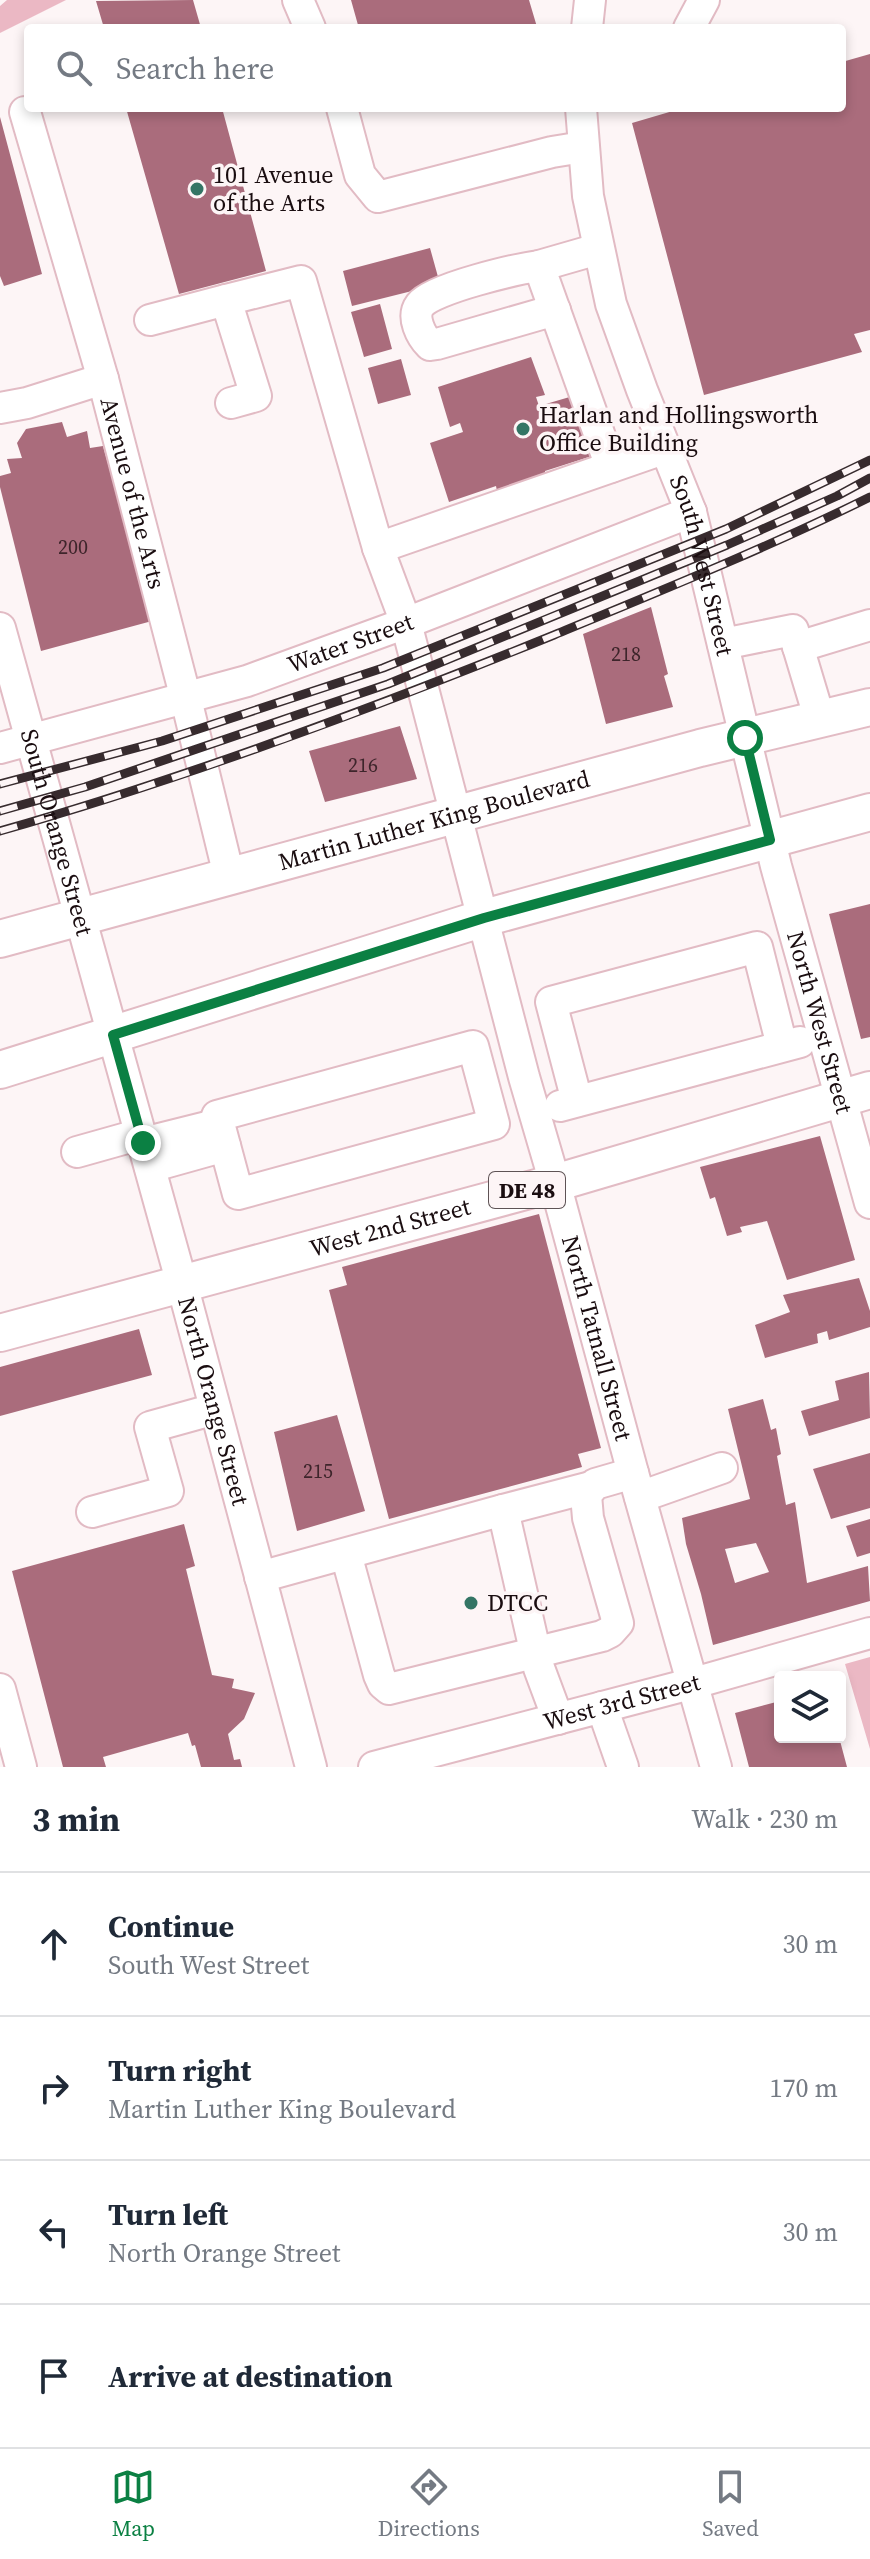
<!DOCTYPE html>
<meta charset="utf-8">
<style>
body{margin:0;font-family:"Source Serif 4",serif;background:#f6f6f7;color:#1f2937}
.controls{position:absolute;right:24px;bottom:24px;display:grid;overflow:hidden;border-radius:8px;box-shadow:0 4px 12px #0003}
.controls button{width:72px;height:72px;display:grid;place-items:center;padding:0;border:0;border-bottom:2px solid #e0e1e3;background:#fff;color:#1f2937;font:40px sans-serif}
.stop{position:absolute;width:24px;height:24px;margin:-18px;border:6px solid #0b8043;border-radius:50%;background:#fff}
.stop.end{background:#0b8043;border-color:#fff;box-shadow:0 2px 8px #0008}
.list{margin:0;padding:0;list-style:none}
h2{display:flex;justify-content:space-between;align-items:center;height:104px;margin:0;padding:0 32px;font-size:34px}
h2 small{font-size:26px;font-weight:400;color:#747a83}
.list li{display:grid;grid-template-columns:52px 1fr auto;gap:24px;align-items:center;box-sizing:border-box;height:144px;padding:0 32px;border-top:2px solid #e0e1e3}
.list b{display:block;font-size:30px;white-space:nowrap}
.list p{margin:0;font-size:26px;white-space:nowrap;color:#747a83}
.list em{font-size:26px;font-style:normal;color:#747a83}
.icon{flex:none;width:44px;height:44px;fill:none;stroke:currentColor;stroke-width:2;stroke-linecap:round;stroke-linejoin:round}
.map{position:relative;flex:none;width:870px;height:1767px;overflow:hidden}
.search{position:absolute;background:#fff;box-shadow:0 4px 12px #0003;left:24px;right:24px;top:24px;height:88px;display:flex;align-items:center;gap:20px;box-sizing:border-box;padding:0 28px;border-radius:8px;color:#747a83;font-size:30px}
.sheet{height:680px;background:#fff}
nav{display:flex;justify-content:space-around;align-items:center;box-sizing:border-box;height:112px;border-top:2px solid #e0e1e3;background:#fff;font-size:22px;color:#747a83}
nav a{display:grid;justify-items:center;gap:4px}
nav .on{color:#0b8043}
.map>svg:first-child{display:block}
.green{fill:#ebb8c4}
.building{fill:#aa6c7c;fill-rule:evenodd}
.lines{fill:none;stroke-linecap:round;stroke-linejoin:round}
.minor-casing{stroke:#e2bbc4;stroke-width:34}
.major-casing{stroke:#e2bbc4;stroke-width:40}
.minor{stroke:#fff;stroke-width:30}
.major{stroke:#fff;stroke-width:36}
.rail-casing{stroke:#372b2e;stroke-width:9}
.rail{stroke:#fdf5f6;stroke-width:6;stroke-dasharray:18;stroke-linecap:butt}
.route{stroke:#0b8043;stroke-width:10}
.poi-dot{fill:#347565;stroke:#fdf5f6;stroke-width:3}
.labels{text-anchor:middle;stroke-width:7;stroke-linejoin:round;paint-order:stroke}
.number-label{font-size:20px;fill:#3e252b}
.shield{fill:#fdf5f6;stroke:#5e5355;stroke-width:2}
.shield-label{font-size:22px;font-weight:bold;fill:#1a0d10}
.poi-label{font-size:24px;fill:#1a0d10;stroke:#fdf5f6;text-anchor:start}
.street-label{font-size:24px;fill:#1a0d10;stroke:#fdf5f6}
</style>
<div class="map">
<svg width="870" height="1767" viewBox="0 0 870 1767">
<rect width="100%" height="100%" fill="#fdf5f6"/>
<path class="green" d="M7,0H66L0,33V6Z
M870,1657V1749L845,1664Z"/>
<path class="building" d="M193,0L201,28H104L96,1Z
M351,0H529L537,27L367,28L366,25H358Z
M870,54V330L854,334L862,352L704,395L632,123L683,108H740L742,112L753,108H842V62Z
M126,108H222L266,271L179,294Z
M0,117L42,274L4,286L0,276Z
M430,248L440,284L352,306L343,271Z
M380,304L392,349L364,357L351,312Z
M531,357L545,395L536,397L539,406L573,396L592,456L545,471V476L497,491L496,486L449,502L430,443L463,432L460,423L450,427L438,387Z
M401,359L411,395L378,404L368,368Z
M62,422L67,437L87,431L90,448L103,446L152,621L41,651L0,487V476L11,473L7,459L22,458L17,443L26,429Z
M651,607L668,674L664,676L673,707L606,724L583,634Z
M400,726L417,779L325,802L309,751Z
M870,904V1037L861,1039L829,914Z
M820,1136L855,1260L787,1280L767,1221L740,1227L742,1232L727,1236L715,1197L710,1199L700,1167Z
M539,1214L601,1448L578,1454L582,1467L389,1519L329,1290L347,1285L342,1267Z
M859,1278L870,1311V1327L829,1340L827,1331L817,1334L818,1343L765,1358L755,1325L790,1312L783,1295Z
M139,1329L152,1375L0,1416V1367Z
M869,1372L870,1418L809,1436L801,1411L839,1400L835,1381Z
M763,1399L771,1430L776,1428L781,1454L777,1456L786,1505L795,1502L807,1583L868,1566L870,1601L713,1645L701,1594L686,1544L682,1518L750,1499L728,1409ZM756,1543L769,1572L735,1583L725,1549Z
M337,1415L365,1511L297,1531L274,1432Z
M870,1453V1508L831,1519L813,1469Z
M870,1519V1553L857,1557L846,1526Z
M184,1524L195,1566L186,1569L212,1675L234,1679L232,1688L255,1693L244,1719L228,1734L234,1760L240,1759L242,1767H201L195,1745L192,1746L188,1733L103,1757L106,1767H63L12,1571Z
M780,1701V1737H839L847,1767H749L735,1713Z"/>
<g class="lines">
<defs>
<g id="minor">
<path d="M298,0L310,28"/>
<path d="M587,28L590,0"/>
<path d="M689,28L704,0"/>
<path d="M342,108L360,175L378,197L552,152L583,147"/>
<path id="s1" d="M581,108L588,196L611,304L642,390L691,512L776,866L870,1203"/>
<path id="s2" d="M25,112L103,379L186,699L229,876"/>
<path d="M598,249L539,266L611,467"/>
<path d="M539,266C517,269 433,288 420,305C411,317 421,336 430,345L437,344L555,310"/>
<path d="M150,320L226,300"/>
<path id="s3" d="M231,403L256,396L226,300L301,281L378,548L406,623L524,1077L555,1183L633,1473L716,1767"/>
<path d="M0,408L27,403L103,379"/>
<path d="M378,548L666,448"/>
<path id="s4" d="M0,628L182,1284L311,1767"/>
<path d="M723,644L793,630L820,720"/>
<path d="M798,647L870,625"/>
<path id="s5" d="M0,748L247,681L406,623L691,512"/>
<path d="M473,1046L494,1124L238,1194L217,1116Z"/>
<path d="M577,1101L551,1002L757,947L782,1046"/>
<path d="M560,1106L800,1042"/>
<path d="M143,1143L219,1124"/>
<path d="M77,1152L141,1134"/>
<path d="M150,1167L225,1146"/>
<path d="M640,1497L722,1468"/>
<path d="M503,1510L591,1487"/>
<path d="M92,1512L168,1491L150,1427L215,1409"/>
<path d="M346,1554L379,1675L383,1684L389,1689L602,1636L610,1632L618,1623L588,1518L586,1495L595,1484L633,1473"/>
<path d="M260,1577L503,1510L539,1668L558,1719"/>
<path d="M0,1689L21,1767"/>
<path d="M602,1707L623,1767"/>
<path id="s6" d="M374,1767L694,1683L870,1633"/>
</g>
<g id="major">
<path id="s7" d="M0,939L700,748L870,707"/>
<path d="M0,1070L484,918L870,812"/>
<path id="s8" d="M0,1333L555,1183L870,1090"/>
</g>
</defs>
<use href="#minor" class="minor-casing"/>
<use href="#major" class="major-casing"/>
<use href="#minor" class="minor"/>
<use href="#major" class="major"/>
<defs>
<path id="rail" d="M0,784L162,741L383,668L726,529L870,460
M0,811L85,787L388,684L727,545L837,496L870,478
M0,831C187,778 374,708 554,635C660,591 767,548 870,497"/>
</defs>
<use href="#rail" class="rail-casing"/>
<use href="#rail" class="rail"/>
</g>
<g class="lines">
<path class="route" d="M143,1143L113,1035L484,918L770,840L745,738"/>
</g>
<g class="poi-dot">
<circle cx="197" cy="189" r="8"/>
<circle cx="523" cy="429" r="8"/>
<circle cx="471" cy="1603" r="8"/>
</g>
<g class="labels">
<g class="number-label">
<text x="73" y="554">200</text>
<text x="626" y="661">218</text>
<text x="363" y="772">216</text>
<text x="318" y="1478">215</text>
</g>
<rect class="shield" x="489" y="1172" width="76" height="36" rx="6"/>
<g class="shield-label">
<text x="527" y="1198">DE 48</text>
</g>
<g class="poi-label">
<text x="213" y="183">101 Avenue<tspan x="213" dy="28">of the Arts</tspan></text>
<text x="539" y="423">Harlan and Hollingsworth<tspan x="539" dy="28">Office Building</tspan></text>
<text x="487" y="1611">DTCC</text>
</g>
<g class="street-label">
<text dy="8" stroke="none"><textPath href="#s2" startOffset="396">Avenue of the Arts</textPath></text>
<text dy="8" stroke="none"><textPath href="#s1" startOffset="476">South West Street</textPath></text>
<text dy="8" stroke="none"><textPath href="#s5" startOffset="366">Water Street</textPath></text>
<text dy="8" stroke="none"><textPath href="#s7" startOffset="450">Martin Luther King Boulevard</textPath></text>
<text dy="8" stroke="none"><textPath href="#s4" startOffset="212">South Orange Street</textPath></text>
<text dy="8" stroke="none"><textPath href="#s1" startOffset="948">North West Street</textPath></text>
<text dy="8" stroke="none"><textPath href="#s8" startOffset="404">West 2nd Street</textPath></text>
<text dy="8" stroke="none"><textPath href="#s3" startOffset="1302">North Tatnall Street</textPath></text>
<text dy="8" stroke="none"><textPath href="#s4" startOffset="802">North Orange Street</textPath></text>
<text dy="8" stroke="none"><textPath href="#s6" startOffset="256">West 3rd Street</textPath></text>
</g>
</g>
</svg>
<div class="controls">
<button><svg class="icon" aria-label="layers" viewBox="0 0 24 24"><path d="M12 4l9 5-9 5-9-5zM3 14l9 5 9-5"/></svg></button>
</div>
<div class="stop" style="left:745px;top:738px"></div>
<div class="stop end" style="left:143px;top:1143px"></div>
<div class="search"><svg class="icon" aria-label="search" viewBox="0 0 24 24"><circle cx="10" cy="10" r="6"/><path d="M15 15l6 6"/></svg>Search here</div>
</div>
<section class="sheet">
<h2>3 min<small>Walk · 230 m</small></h2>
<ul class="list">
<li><svg class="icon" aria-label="ahead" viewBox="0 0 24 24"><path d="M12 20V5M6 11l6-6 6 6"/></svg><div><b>Continue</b><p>South West Street</p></div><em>30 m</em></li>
<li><svg class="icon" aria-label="right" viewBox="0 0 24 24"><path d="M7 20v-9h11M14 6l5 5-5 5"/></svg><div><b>Turn right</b><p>Martin Luther King Boulevard</p></div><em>170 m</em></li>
<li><svg class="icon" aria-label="left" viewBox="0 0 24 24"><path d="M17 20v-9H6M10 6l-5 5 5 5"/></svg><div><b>Turn left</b><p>North Orange Street</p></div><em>30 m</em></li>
<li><svg class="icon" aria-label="arrive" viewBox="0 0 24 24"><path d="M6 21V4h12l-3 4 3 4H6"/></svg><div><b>Arrive at destination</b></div></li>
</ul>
</section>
<nav>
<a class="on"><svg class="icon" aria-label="map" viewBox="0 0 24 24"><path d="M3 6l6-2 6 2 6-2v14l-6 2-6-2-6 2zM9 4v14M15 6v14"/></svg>Map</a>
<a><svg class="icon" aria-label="directions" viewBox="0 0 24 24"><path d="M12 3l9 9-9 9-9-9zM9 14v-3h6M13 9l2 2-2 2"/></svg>Directions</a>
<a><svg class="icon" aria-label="saved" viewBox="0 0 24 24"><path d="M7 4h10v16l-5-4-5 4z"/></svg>Saved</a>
</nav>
